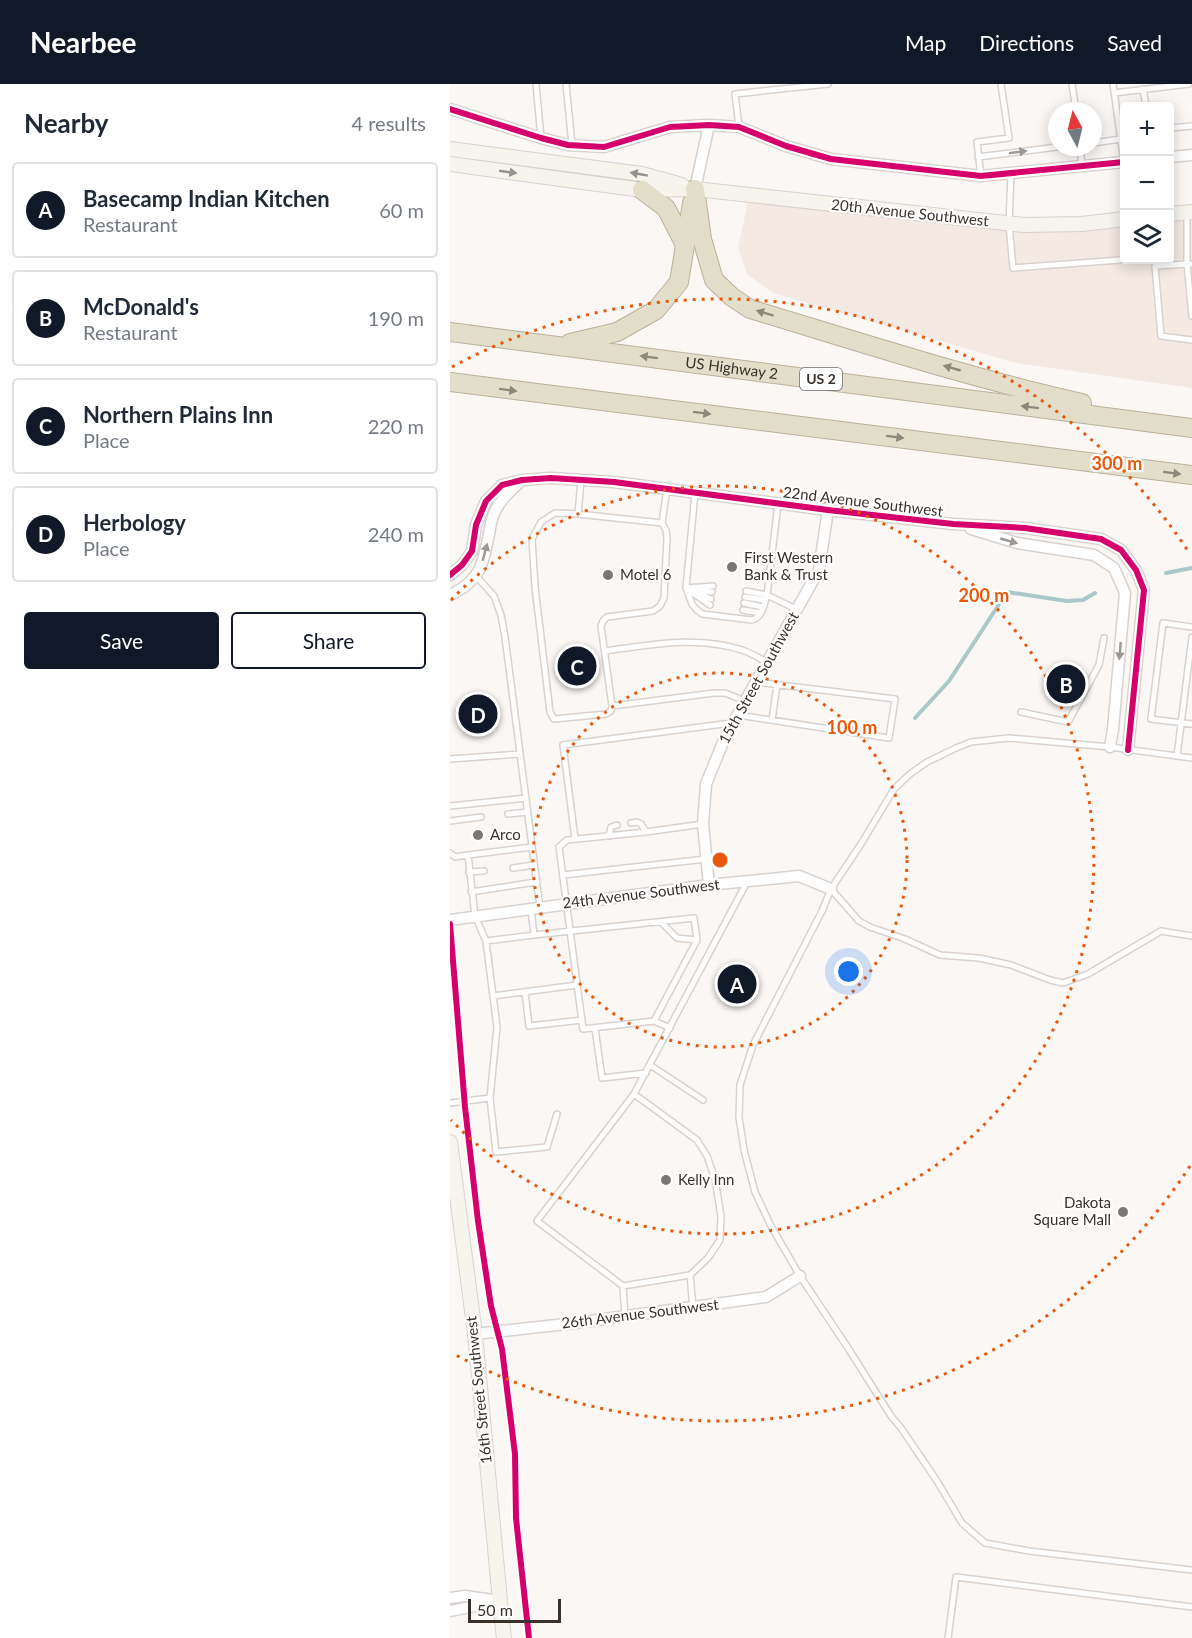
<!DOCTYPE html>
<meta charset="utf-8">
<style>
body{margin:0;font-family:Lato,sans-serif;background:#f6f6f7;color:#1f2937}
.controls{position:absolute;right:18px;top:18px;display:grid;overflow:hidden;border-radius:6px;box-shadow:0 3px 15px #0003}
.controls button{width:54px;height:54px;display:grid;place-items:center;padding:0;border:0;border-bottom:2px solid #e0e1e3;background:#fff;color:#1f2937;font:30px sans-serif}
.compass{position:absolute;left:598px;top:18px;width:54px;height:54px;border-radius:50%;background:#fff;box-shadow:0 3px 15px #0003;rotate:353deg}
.scale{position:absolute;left:18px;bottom:15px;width:93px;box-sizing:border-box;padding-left:6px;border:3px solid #38312c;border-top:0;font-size:16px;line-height:21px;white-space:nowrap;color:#38312c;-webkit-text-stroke:4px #fff;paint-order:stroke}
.you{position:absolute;left:399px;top:888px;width:21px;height:21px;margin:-15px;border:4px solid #fff;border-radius:50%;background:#1a73e8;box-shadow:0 0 0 9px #1a73e833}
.badge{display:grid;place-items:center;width:39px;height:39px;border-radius:50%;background:#111827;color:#fff;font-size:20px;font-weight:700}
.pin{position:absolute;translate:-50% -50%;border:3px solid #fff;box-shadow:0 2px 6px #0006}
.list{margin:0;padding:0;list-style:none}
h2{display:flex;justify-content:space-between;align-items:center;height:78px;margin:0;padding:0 24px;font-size:26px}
h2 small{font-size:20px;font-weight:400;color:#747a83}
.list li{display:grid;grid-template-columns:39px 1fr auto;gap:18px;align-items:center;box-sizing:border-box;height:96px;margin:0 12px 12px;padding:0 12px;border:2px solid #e0e1e3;border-radius:6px}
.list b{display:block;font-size:22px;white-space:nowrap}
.list p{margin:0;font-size:20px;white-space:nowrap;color:#747a83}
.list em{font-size:20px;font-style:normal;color:#747a83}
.actions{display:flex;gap:12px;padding:18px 24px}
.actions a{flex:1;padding:14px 0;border:2px solid #111827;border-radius:6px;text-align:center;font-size:21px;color:#111827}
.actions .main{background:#111827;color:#fff}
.icon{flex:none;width:33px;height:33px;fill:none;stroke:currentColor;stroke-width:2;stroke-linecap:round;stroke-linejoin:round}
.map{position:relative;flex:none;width:742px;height:1554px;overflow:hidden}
header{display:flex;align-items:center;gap:36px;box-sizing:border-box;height:84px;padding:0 30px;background:#111827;color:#fff}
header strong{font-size:28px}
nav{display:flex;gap:33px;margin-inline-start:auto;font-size:21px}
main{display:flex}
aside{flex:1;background:#fff}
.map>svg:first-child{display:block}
.built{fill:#f4e9e3}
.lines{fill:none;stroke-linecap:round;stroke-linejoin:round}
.stream{stroke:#aac7ca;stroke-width:4}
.lane-casing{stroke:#d8d2cf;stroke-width:8}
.street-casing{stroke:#d8d2cf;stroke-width:13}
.secondary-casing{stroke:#d8d2cf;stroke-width:16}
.highway-casing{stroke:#bab29b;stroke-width:20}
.lane{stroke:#fefefe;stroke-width:5}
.street{stroke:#fefefe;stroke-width:10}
.secondary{stroke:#f6f4ed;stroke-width:14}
.highway{stroke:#e2dec9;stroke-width:18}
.cycleway-casing{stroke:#fff;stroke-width:10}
.cycleway{stroke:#d6006c;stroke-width:6}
.oneway{fill:#9b9895}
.oneway2{fill:#97928c}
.oneway3{fill:#8d887a}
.ring{fill:none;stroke:#e8590c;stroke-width:3;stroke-dasharray:3 6}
.poi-dot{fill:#7c7672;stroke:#fff;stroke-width:2}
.labels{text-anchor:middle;stroke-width:4.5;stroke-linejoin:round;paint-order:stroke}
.shield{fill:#fff;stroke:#746f6b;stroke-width:1.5}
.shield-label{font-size:14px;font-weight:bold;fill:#38312c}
.street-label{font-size:15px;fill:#38312c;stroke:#fff}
.poi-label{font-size:15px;fill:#38312c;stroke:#fff;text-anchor:start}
.centre{fill:#e8590c;stroke:#fff;stroke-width:3}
.ring-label{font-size:18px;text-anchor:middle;font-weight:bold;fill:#e8590c;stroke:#fff;stroke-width:4.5;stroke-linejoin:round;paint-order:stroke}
</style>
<header>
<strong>Nearbee</strong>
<nav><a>Map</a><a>Directions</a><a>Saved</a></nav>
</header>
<main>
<aside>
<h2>Nearby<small>4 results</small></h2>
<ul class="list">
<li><span class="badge">A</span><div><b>Basecamp Indian Kitchen</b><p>Restaurant</p></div><em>60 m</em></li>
<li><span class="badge">B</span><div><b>McDonald's</b><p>Restaurant</p></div><em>190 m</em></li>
<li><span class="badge">C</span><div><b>Northern Plains Inn</b><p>Place</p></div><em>220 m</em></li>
<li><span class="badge">D</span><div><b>Herbology</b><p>Place</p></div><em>240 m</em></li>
</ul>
<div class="actions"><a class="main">Save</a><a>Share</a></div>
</aside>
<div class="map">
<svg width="742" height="1554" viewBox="0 0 742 1554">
<rect width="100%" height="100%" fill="#fbf7f5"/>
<path class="built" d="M299,113L569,144L674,138V176H720V132L742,130V304L566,279L323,209L297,190L288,164Z"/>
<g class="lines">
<path class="stream" d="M716,489L742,484
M465,634L499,597L557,508L617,517L633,516L645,509"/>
<defs>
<path id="lane" d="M86,0L91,54
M116,0L122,61
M622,0L626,27
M663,0L674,78
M693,5L696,22
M664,9L739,0
M289,43L285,10L378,0
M720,44L742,42
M643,59L671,55
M630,63L632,82
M528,73L607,63
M561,90L559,140L563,184L670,176
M531,92L527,58L559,54L551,0
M737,129V180H742
M742,232L737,180L705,182L711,252L742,256
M245,409L236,504L242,520L246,525L252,530L302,536C313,533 314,520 317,511L296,507
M328,420L317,511L346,525
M128,430L131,396
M212,439L128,430L105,429L91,438L82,455L85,503L100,628L104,635L156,630L161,627L162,622L151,542L153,537L157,533L203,527L210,522L214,514L217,455L216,446L212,439L217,405
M26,492L44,512L51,531L55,553L90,824
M237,504L263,502
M237,505L260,521
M246,506L262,508
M248,509L261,515
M295,513L315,516
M294,519L313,523
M293,526L311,529
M742,543L713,539L701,635L742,640
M155,567C201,561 246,551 292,566C301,569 309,574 317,578
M162,622L264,609H275L295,617
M571,628L618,638L649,581L654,554
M288,631L439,654L445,615L306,598
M322,636L327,601
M727,672L742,553
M742,674L660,663L559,654L521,658L506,664L477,678L460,690L444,705L411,760L381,805L372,827L303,961L290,1001L289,1033L294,1066L305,1108L321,1142L350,1192L398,1264L441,1332L451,1344L487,1397L512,1439L535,1459L579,1467L742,1486
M0,675L70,670
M0,722L76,714
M58,730L77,728
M0,737L31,733
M181,739L187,738L191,740L196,748
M159,752L161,743L167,741
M125,755L113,661L281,639
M82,763L18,771L25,832L36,857L47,943L40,1014L46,1068L97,1063L107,1030
M0,769L5,773L18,771
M63,784L84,781
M19,788L34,787
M113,791L256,775
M381,805L409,837L420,843L455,855L490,871L529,874L561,881L600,896L613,899L638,890L711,847L742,852
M21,808L86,798
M211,838L227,854L247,856
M84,851L244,834L247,856L204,937L220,944
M36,857L84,851L81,825
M75,908L79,942L132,936
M43,912L127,901
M204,937L133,945L109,763L117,756L196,748L253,740
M145,944L152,994L196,989
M200,981L253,1016
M184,1010L247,1056L257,1072L265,1095L271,1132L270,1156L258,1174L240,1191L243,1224
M0,1019L40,1014
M173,1202L240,1191
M175,1232L173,1202L87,1137L184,1010L297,798
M498,1554L506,1493L742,1523"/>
<path id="street" d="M0,25L91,54L118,61L154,63L220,43L259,41L289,43L336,62L381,75L531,92L674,78
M720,73L742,71
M245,105L259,41
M521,445L567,459L644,471L664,484L675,509L663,645L660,663
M0,491L12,481L22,467L26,441L36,417L52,401L72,396L101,394L164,398L378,426L503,440L575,444L651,455L671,466L686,486L694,506L678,666
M0,511C30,497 33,481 39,450C40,445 41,437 43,432C48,418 59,408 69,399
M259,801L253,740L256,700L276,651L369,486L378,426
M0,836L259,801L349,792L381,805
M25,1250L125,1239L316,1213L350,1192
M0,1514L15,1512L43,1516
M0,1527L50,1517"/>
<path id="secondary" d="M0,65L192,90L232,101
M0,80L192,106L245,105L574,141L632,140L674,135
M720,130L742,128
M0,1058L25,1250L50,1517L54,1554"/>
<g id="highway">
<path d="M245,105L252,155L264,196L282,213L300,225C410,258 520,294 632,319"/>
<path d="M192,106L216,124L235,161"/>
<path id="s1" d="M0,248L742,344"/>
<path d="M120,259L167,248L206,226L229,198L242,119"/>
<path d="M0,298L742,391"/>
</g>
</defs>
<use href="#lane" class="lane-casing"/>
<use href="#street" class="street-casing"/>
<use href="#secondary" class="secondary-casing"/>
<use href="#highway" class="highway-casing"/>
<use href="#lane" class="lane"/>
<use href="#street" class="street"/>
<use href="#secondary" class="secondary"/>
<use href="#highway" class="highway"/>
<defs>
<path id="cycleway" d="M0,25L91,54L118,61L154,63L220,43L259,41L289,43L336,62L381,75L531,92L674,78
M0,491L12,481L22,467L26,441L36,417L52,401L72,396L101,394L164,398L378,426L503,440L575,444L651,455L671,466L686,486L694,506L678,666
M0,840L15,1023L28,1137L41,1222L52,1265L65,1370L66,1434L79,1554"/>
</defs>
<use href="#cycleway" class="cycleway-casing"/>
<use href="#cycleway" class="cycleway"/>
</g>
<defs><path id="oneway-solid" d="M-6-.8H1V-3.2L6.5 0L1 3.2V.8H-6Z" transform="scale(1.5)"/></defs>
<g class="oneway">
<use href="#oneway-solid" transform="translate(568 68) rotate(-7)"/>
<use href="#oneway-solid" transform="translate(559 457) rotate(16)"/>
<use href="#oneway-solid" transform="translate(35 468) rotate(-75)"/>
<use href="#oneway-solid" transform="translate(670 567) rotate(95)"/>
</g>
<g class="oneway2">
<use href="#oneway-solid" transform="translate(58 88) rotate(8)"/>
<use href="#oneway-solid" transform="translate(189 90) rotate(-170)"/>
</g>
<g class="oneway3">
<use href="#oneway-solid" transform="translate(315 229) rotate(-163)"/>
<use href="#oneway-solid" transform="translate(199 273) rotate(-173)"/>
<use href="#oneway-solid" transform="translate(502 284) rotate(-164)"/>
<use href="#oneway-solid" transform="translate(58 306) rotate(7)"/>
<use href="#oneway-solid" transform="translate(580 323) rotate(-173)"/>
<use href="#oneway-solid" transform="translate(252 329) rotate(7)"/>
<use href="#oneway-solid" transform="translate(445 353) rotate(7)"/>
<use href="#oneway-solid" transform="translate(722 389) rotate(7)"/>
</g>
<g class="ring">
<circle cx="270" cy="776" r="187"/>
<path d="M1 516A374 374 0 1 1 1 1036"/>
<path d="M740 1082A561 561 0 0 1 2 1269M2 283A561 561 0 0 1 740 470"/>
</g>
<g class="poi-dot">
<circle cx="282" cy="483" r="6"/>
<circle cx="158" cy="491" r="6"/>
<circle cx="28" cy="751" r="6"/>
<circle cx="216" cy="1096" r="6"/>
<circle cx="673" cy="1128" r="6"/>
</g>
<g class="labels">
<rect class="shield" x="350" y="284" width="42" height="22" rx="4.5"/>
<g class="shield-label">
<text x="371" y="300">US 2</text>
</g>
<g class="street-label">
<text transform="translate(460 129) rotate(6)" y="5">20th Avenue Southwest</text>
<text dy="5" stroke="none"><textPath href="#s1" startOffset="284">US Highway 2</textPath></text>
<text transform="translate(413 418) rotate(7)" y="5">22nd Avenue Southwest</text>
<text transform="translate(309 594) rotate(-61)" y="5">15th Street Southwest</text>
<text transform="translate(191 810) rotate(-7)" y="5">24th Avenue Southwest</text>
<text transform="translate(190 1230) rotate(-7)" y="5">26th Avenue Southwest</text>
<text transform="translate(29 1306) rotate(-96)" y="5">16th Street Southwest</text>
</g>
<g class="poi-label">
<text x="294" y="479">First Western<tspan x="294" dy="17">Bank &amp; Trust</tspan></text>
<text x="170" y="496">Motel 6</text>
<text x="40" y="756">Arco</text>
<text x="228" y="1101">Kelly Inn</text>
<text x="661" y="1124" text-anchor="end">Dakota<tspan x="661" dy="17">Square Mall</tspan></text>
</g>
</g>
<circle cx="270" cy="776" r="9" class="centre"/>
<g class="ring-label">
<text x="667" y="386">300 m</text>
<text x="534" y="518">200 m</text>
<text x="402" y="650">100 m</text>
</g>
</svg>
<div class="controls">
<button>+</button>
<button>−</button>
<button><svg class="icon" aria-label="layers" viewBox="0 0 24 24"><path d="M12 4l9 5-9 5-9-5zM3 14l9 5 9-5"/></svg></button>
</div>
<svg class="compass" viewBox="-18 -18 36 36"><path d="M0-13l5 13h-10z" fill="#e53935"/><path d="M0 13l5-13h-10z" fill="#747a83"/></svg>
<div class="scale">50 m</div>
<div class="you"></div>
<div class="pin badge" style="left:287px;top:900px">A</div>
<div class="pin badge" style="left:616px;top:600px">B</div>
<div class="pin badge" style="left:127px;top:582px">C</div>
<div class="pin badge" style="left:28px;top:630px">D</div>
</div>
</main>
